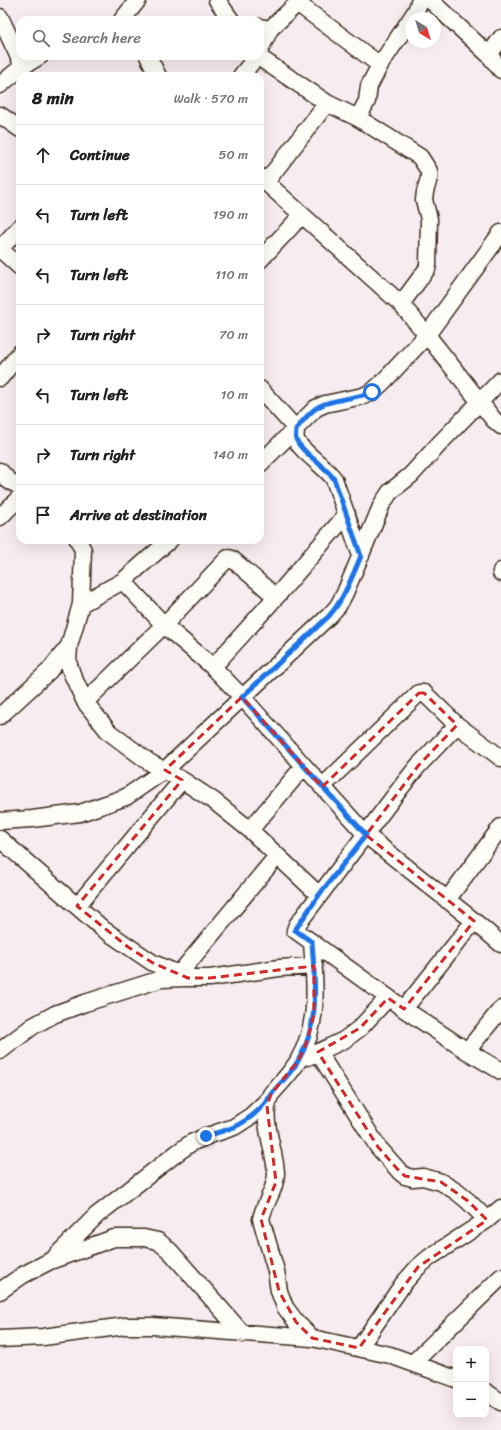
<!DOCTYPE html>
<meta charset="utf-8">
<style>
body{margin:0;font-family:Sriracha,sans-serif;background:#f6f6f6;color:#202124}
.controls{position:absolute;right:12px;bottom:12px;display:grid;overflow:hidden;border-radius:8px;box-shadow:0 4px 16px #0002}
.controls button{width:36px;height:36px;display:grid;place-items:center;padding:0;border:0;border-bottom:1px solid #e0e0e0;background:#fff;color:#202124;font:20px sans-serif}
.compass{position:absolute;left:405px;top:12px;width:36px;height:36px;border-radius:50%;background:#fff;box-shadow:0 4px 16px #0002;rotate:142deg}
.stop{position:absolute;width:12px;height:12px;margin:-9px;border:3px solid #1a73e8;border-radius:50%;background:#fff}
.stop.end{background:#1a73e8;border-color:#fff;box-shadow:0 1px 4px #0008}
.list{margin:0;padding:0;list-style:none}
h2{display:flex;justify-content:space-between;align-items:center;height:52px;margin:0;padding:0 16px;font-size:17px}
h2 small{font-size:13px;font-weight:400;color:#757577}
.list li{display:grid;grid-template-columns:26px 1fr auto;gap:12px;align-items:center;box-sizing:border-box;height:60px;padding:0 16px;border-top:1px solid #e0e0e0}
.list b{display:block;font-size:15px;white-space:nowrap}
.list em{font-size:13px;font-style:normal;color:#757577}
.icon{flex:none;width:22px;height:22px;fill:none;stroke:currentColor;stroke-width:2;stroke-linecap:round;stroke-linejoin:round}
.map{position:relative;flex:none;width:501px;height:1430px;overflow:hidden}
.search{position:absolute;background:#fff;box-shadow:0 4px 16px #0002;left:16px;top:16px;width:248px;height:44px;display:flex;align-items:center;gap:10px;box-sizing:border-box;padding:0 14px;border-radius:12px;color:#757577;font-size:15px}
.panel{position:absolute;background:#fff;box-shadow:0 4px 16px #0002;left:16px;top:72px;width:248px;height:472px;border-radius:12px}
.map>svg:first-child{display:block}
.lines{fill:none;stroke-linecap:round;stroke-linejoin:round}
.minor-casing{stroke:#3b2a1e;stroke-width:19}
.minor{stroke:#fdfcf7;stroke-width:16}
.route{stroke:#1a73e8;stroke-width:5}
.marked{fill:none;stroke:#d62828;stroke-width:3;stroke-dasharray:8 5;stroke-linejoin:round}
</style>
<div class="map">
<svg width="501" height="1430" viewBox="0 0 501 1430">
<rect width="100%" height="100%" fill="#f7ecef"/>
<filter id="ink" filterUnits="userSpaceOnUse"><feTurbulence type="fractalNoise" baseFrequency=".025" numOctaves="2"/><feDisplacementMap in="SourceGraphic" scale="8" xChannelSelector="R" yChannelSelector="G"/><feConvolveMatrix kernelMatrix="1 2 1 2 8 2 1 2 1" color-interpolation-filters="sRGB"/></filter>
<g filter="url(#ink)">
<g class="lines">
<defs>
<path id="minor" d="M217,0L231,20
M430,0L489,55L501,70
M297,3L380,65
M0,17L23,66
M122,20L138,0
M260,27L270,29L301,0
M260,50L270,29
M489,55L501,38
M148,56L158,76
M257,56L327,103L358,118L420,157L429,171V178L425,192L424,200L429,219L428,265L427,269L401,304
M241,76L257,56
M0,85L23,66L40,56
M0,115L20,129
M358,118L367,101L369,86L380,65L416,11L420,0
M260,177L401,304L427,335L494,420L501,426
M266,182L327,103
M0,249L20,227
M0,249L20,267
M260,260L302,215
M0,378L20,353
M260,389L296,429C296,432 295,436 296,439C299,450 326,467 334,479L361,556
M260,464L316,408L325,404L363,396L372,392L384,381L427,335L501,233
M0,471L9,481L20,486
M0,517L20,497
M78,540L83,550L81,604L69,646L68,662L72,674L85,702L109,732L149,762L182,780L214,801L250,830L319,895
M501,571V573
M123,581L164,625L213,667L242,697L366,835L474,921L501,944
M81,604L123,581L170,540
M213,667L276,597L347,514
M85,702L164,625L228,558L232,559L276,597
M0,716L49,671L69,646
M457,725L418,766L402,786L297,925L295,930L404,1009L467,1051L501,1071
M322,787L419,693H424L457,725L501,758
M0,821L32,819L80,813L126,797L165,770L329,616L338,606L345,593L382,504L390,492L411,475L441,442L501,380
M250,830L304,766
M0,839L103,929L153,963L179,974L188,978H210L279,968L314,966
M447,900L501,827
M77,906L182,780
M312,943C315,984 320,1023 298,1061C291,1073 280,1084 271,1094C259,1118 275,1148 276,1173C276,1190 264,1203 261,1219L276,1271L279,1291L285,1307L296,1322L312,1338
M179,974L277,856
M404,1009L474,921
M0,1051L33,1026L55,1014L85,1003L161,979L185,978
M467,1051L501,1009
M318,1052L378,1147L400,1172L405,1176L413,1178L423,1177L441,1182L457,1192L468,1201L487,1220
M308,1057L344,1040L360,1028L388,998
M56,1256L97,1215L177,1153L191,1143L207,1136L234,1127L251,1116L268,1100
M0,1291L23,1275L50,1261L114,1238H144L158,1241L170,1251L243,1334
M0,1339L43,1337L125,1326H153L312,1338L390,1355L456,1379
M359,1348L403,1284L418,1267L430,1257L487,1220L501,1208
M413,1363L501,1277
M486,1392L501,1402"/>
</defs>
<use href="#minor" class="minor-casing"/>
<use href="#minor" class="minor"/>
</g>
</g>
<g class="lines" filter="url(#ink)">
<path class="route" d="M206,1136C215,1133 225,1131 234,1127C247,1121 264,1108 271,1094C280,1084 291,1073 298,1061C320,1023 315,984 312,942L295,930L319,895L366,835L242,697L329,616C344,599 352,577 361,556L334,479C326,467 300,451 296,439C295,436 296,432 296,429C302,422 308,414 315,409C328,399 356,399 372,392"/>
</g>
<path class="marked" d="M419,693H424L457,725L418,766L366,835L474,921L404,1009L388,998L360,1028L318,1052L378,1147L400,1172L405,1176L441,1182L468,1201L487,1220L418,1267L359,1348L312,1338L296,1322L279,1291L261,1219L276,1182L267,1106L271,1094L298,1061L306,1044L314,1015V966L210,978H188L153,963L128,947L77,906L182,780L165,770L242,697L322,787Z"/>
</svg>
<div class="controls">
<button>+</button>
<button>−</button>
</div>
<svg class="compass" viewBox="-18 -18 36 36"><path d="M0-13l5 13h-10z" fill="#e53935"/><path d="M0 13l5-13h-10z" fill="#757577"/></svg>
<div class="stop" style="left:372px;top:392px"></div>
<div class="stop end" style="left:206px;top:1136px"></div>
<div class="search"><svg class="icon" aria-label="search" viewBox="0 0 24 24"><circle cx="10" cy="10" r="6"/><path d="M15 15l6 6"/></svg>Search here</div>
<section class="panel">
<h2>8 min<small>Walk · 570 m</small></h2>
<ul class="list">
<li><svg class="icon" aria-label="ahead" viewBox="0 0 24 24"><path d="M12 20V5M6 11l6-6 6 6"/></svg><div><b>Continue</b></div><em>50 m</em></li>
<li><svg class="icon" aria-label="left" viewBox="0 0 24 24"><path d="M17 20v-9H6M10 6l-5 5 5 5"/></svg><div><b>Turn left</b></div><em>190 m</em></li>
<li><svg class="icon" aria-label="left" viewBox="0 0 24 24"><path d="M17 20v-9H6M10 6l-5 5 5 5"/></svg><div><b>Turn left</b></div><em>110 m</em></li>
<li><svg class="icon" aria-label="right" viewBox="0 0 24 24"><path d="M7 20v-9h11M14 6l5 5-5 5"/></svg><div><b>Turn right</b></div><em>70 m</em></li>
<li><svg class="icon" aria-label="left" viewBox="0 0 24 24"><path d="M17 20v-9H6M10 6l-5 5 5 5"/></svg><div><b>Turn left</b></div><em>10 m</em></li>
<li><svg class="icon" aria-label="right" viewBox="0 0 24 24"><path d="M7 20v-9h11M14 6l5 5-5 5"/></svg><div><b>Turn right</b></div><em>140 m</em></li>
<li><svg class="icon" aria-label="arrive" viewBox="0 0 24 24"><path d="M6 21V4h12l-3 4 3 4H6"/></svg><div><b>Arrive at destination</b></div></li>
</ul>
</section>
</div>
